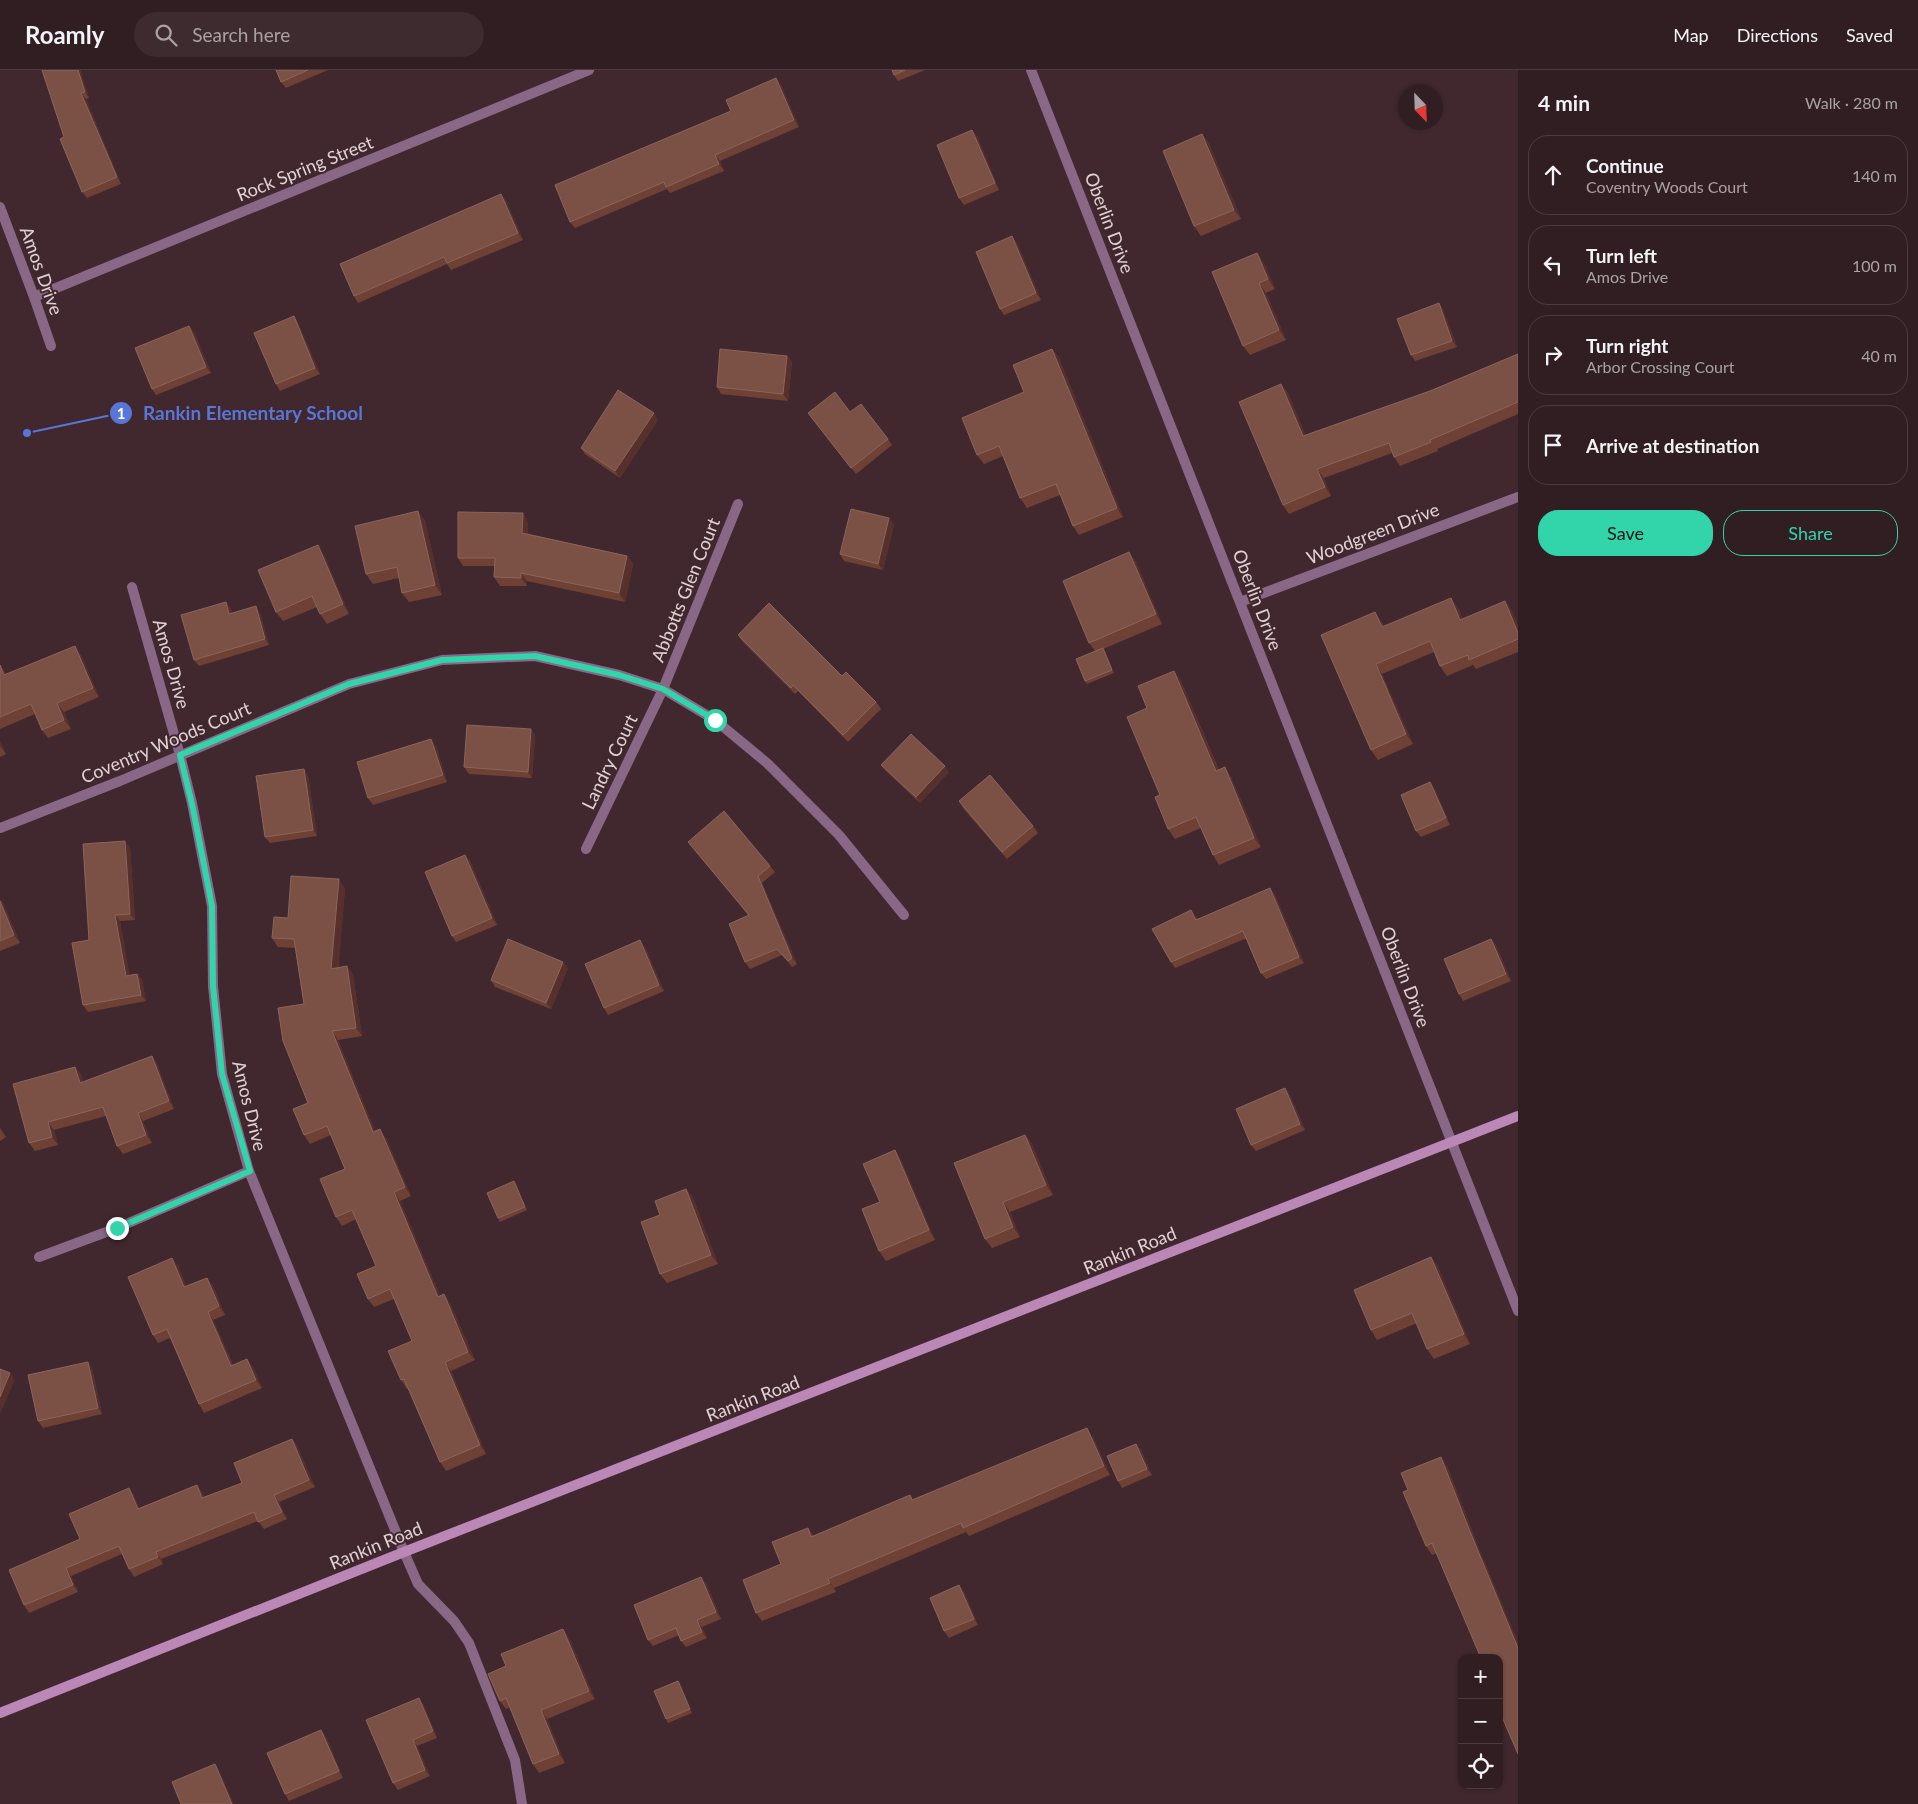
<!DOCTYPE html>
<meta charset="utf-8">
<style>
body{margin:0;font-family:Lato,sans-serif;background:#3d2b30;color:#f1f3f6}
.controls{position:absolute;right:15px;bottom:15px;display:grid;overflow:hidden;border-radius:10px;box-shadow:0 1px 4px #0004}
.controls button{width:45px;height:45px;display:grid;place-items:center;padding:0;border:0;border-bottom:1px solid #4c3c41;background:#311e23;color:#f1f3f6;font:25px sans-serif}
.compass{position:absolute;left:1398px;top:15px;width:45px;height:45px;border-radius:50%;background:#311e23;box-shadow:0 1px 4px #0004;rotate:157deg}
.stop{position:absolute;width:15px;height:15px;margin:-11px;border:4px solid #32d4a9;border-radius:50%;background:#fff}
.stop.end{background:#32d4a9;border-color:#fff;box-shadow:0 1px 5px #0008}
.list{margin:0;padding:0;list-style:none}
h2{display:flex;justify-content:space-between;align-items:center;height:65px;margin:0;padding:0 20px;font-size:21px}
h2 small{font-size:16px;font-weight:400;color:#a8a2a6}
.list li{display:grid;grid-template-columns:32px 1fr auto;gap:15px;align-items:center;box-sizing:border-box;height:80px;margin:0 10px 10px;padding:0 10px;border:1px solid #4c3c41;border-radius:20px}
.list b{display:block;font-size:19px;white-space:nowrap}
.list p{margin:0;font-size:16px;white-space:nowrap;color:#a8a2a6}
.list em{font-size:16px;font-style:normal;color:#a8a2a6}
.actions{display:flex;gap:10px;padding:15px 20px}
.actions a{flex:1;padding:11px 0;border:1px solid #32d4a9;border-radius:20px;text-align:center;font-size:18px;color:#32d4a9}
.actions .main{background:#32d4a9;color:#111}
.icon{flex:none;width:28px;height:28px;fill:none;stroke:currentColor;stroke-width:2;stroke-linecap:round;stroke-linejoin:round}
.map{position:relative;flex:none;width:1518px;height:1734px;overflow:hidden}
header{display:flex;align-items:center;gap:30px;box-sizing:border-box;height:70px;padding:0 25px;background:#311e23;border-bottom:1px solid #4c3c41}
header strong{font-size:24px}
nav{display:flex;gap:28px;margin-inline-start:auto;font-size:18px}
.search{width:350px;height:45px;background:#3d2b30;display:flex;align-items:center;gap:12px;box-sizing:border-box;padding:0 18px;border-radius:28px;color:#a8a2a6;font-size:19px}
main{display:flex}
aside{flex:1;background:#311e23}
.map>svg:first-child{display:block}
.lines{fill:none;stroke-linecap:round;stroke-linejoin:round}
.lane{stroke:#886886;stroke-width:10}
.street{stroke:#886886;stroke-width:10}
.secondary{stroke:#ba87b6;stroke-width:10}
.wall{fill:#6f4135}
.shaded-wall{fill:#57302b}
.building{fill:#7b5146;stroke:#8b655d}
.route{stroke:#32d4a9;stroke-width:6}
.labels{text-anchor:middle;stroke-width:4;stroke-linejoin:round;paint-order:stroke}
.street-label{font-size:18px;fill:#e2d2d5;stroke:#41282f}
.leader{fill:none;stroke:#5876d7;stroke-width:2}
.callout-dot{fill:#5876d7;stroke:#41282f;stroke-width:2}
.mark-label{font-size:15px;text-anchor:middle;font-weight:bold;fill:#fff}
.callout-label{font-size:19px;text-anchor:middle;font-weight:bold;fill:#5876d7;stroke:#41282f;stroke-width:4;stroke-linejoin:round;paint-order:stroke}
</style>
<header>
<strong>Roamly</strong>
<div class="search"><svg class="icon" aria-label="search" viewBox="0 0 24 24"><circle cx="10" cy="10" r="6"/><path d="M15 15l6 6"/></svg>Search here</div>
<nav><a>Map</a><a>Directions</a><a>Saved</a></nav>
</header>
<main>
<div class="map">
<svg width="1518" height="1734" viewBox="0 0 1518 1734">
<rect width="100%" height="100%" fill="#41282f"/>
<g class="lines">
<path class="lane" d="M404,1482L418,1514L454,1551L469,1573L515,1690L522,1734"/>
<path class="street" d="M1031,0L1518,1241
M0,137L34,227L51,276
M34,227L589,0
M132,517L180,685L192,733L212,836L213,916L222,1004L249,1101L404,1482
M1240,532L1518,427
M0,758L120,711L349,614L442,590L535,586L619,605L663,619L715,650L767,693L839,765L904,845
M586,779L663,619L738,434
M39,1187L117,1158L249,1101"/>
<path class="secondary" d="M0,1643L404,1482L1518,1046"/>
</g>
<path class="wall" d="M42,0H80L89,28L86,29L121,114L87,128L82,122Z
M276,0H328L286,18L281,12Z
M892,0H925L898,11L894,5Z
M781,15L799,57L720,91L724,101L670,123L667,119L575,158L570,152L731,41Z
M1202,64L1209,74L1241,149L1201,166L1194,156Z
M977,66L999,120L964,135L959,128Z
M501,124L506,131L523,170L451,200L447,194L358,233L354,226Z
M1017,173L1041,230L1004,245L1000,239Z
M1257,183L1264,193L1275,219L1266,223L1286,270L1250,285L1243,276Z
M1439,233L1443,240L1457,277L1415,291L1411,285Z
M294,246L298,253L320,304L280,321L276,314Z
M194,262L211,303L156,325L152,319Z
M1052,279L1059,288L1123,447L1079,465L1073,456L1060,425L1027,438L1020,428L1003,386L984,394L977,385L1024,322Z
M1518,284V344L1437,379L1438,381L1400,396L1394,387L1392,383L1324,408L1331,426L1289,444L1283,435L1281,314L1288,323L1305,366L1430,321Z
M787,286L792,292L788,331L721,324L717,317Z
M850,342L888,369L892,375L856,404L808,343Z
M658,350L620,408L585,384L581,378Z
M418,441L425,451L442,525L409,532L402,523L399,508L373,514L366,504Z
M528,452V464L627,486L633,494L625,532L527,511V516H500L494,507L495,496H463L458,488Z
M894,454L883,500L844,491L840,484Z
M1129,482L1136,492L1162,554L1103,579L1114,603L1087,614L1085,611L1095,581L1089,573Z
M324,485L349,544L327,554L320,544L317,537L283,551L276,542Z
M1458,538L1463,549L1512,541L1518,556V582L1476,599L1473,595L1447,606L1440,596L1434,582L1382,604L1413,674L1378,690L1371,680L1375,542L1381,551L1384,556Z
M231,539L232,543H260L269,575L199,596L194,590Z
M738,565L842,606L876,632L881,639L848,672L798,621L795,624L742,571Z
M81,585L99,627L64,642L71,659L48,668L42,660L35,644L0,659V595L7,605Z
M1174,601L1181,611L1219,700L1231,707L1261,777L1219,795L1213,785L1201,758L1175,769L1168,759L1160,725L1147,638Z
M531,659L535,666L532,708L469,704L464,697Z
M0,671L6,684L0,687Z
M436,676L447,712L373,735L368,728Z
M881,695L949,702L920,733L886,701Z
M304,699L308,706L317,766L270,773L265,767Z
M1435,719L1450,755L1421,767L1416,761Z
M959,731L1033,756L1038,763L1007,789L963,738Z
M688,772L770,796L775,802L762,813L797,894L792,897L782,885L750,899L745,892L749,846Z
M130,777L135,850L120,851L129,905L137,904L142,910L146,931L88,942L83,935L89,870Z
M465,785L470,791L497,855L456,872L452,866Z
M345,818L338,898L347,896L353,905L362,966L338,970L375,1061L386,1068L411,1126L400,1131L440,1226L444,1224L450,1233L475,1290L451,1301L486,1384L446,1401L440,1392L408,1318L407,1319L401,1310L412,1271L394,1229L374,1237L368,1229L376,1196L356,1149L342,1156L336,1147L345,1099L331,1065L310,1074L304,1065L308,1033L304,934L295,878L278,877L272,868L288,848Z
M1275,825L1304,893L1266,909L1261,903L1247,868L1175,898L1171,892L1196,847L1197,849Z
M0,829L3,833L20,873L0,881Z
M1491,869L1496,875L1511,911L1463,931L1459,924Z
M645,877L664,921L608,945L604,938Z
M568,898L551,939L495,917L491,910Z
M152,986L157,994L174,1039L143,1051L152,1073L123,1084L117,1076L106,1046L54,1060L58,1075L35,1081L29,1073L75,997L81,1005L83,1012Z
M1285,1018L1290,1025L1305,1060L1256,1081L1251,1075Z
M0,1058L6,1067L0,1071Z
M1025,1065L1032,1074L1053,1125L1010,1142L1020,1167L992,1178L985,1169Z
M901,1090L935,1170L886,1191L879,1181L880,1132Z
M516,1115L527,1140L500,1152L498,1148Z
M686,1119L693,1128L718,1194L667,1213L660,1204V1145Z
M1431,1187L1438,1197L1470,1274L1434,1289L1427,1279L1417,1253L1377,1270L1371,1260Z
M178,1196L186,1216L207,1208L213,1216L225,1245L213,1250L233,1295L253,1297L262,1318L204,1343L199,1334L170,1268L158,1273L153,1265Z
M88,1292L92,1299L102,1344L43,1358L38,1351Z
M1093,1367L1110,1405L969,1466L966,1462L834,1518L836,1522L762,1551L756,1543L808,1458L813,1466L910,1425L913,1430Z
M292,1369L297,1376L315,1417L279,1432L287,1449L264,1459L258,1451L161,1489L163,1494L134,1507L129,1499L122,1484L71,1506L78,1522L29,1543L24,1535L80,1469L129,1418L134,1426L139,1438L197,1415L202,1423L204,1427L242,1413Z
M1136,1374L1141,1380L1152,1405L1122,1418L1118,1411Z
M1447,1396L1475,1468L1499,1588L1437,1483L1432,1485L1426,1476L1408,1420Z
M701,1507L706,1513L721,1549L702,1557L707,1568L686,1577L681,1571L679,1565L653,1576L648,1570Z
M959,1515L964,1522L978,1555L949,1568L944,1561Z
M569,1568L595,1629L547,1649L565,1693L539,1703L533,1694L510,1637L506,1639L500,1631Z
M678,1611L680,1614L692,1643L668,1653L666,1649Z
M423,1634L437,1668L417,1676L430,1706L398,1720L393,1713Z
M321,1660L326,1667L343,1708L289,1731L285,1724Z"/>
<path class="shaded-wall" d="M78,0H80L89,28L85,22Z
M776,8L781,15L799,57L794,50Z
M81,23L86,29L121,114L117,107Z
M972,60L977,66L999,120L995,113Z
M1202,64L1209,74L1241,149L1234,140Z
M715,85L720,91L724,101L719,94Z
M501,124L506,131L523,170L518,163Z
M1012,166L1017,173L1041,230L1036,223Z
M1257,183L1264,193L1275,219L1268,209Z
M1259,213L1266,223L1286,270L1279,260Z
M1439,233L1443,240L1457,277L1452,271Z
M294,246L298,253L320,304L315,298Z
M189,256L194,262L211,303L206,297Z
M1052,279L1059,288L1123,447L1117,438Z
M787,286L792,292L788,331L783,324Z
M1281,314L1288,323L1310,375L1303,366Z
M654,343L658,350L620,408L615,401Z
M1317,399L1324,408L1331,426L1325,417Z
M418,441L425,451L442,525L435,515Z
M523,443L528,452V471L522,463Z
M889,448L894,454L883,500L878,494Z
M318,475L324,485L349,544L343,534Z
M1129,482L1136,492L1162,554L1156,544Z
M627,486L633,494L625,532L619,523Z
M521,503L527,511V516L521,508Z
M1451,528L1458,538L1467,559L1460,550Z
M1505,531L1512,541L1518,556V563Z
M226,532L231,539L234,550L229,544Z
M256,536L260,543L269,575L265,569Z
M1375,542L1381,551L1388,567L1382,557Z
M75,576L81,585L99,627L93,618Z
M1103,578L1105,581L1114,603L1112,600Z
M1376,594L1382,604L1413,674L1406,664Z
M0,595L6,603L11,614L4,605Z
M1174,601L1181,611L1223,711L1216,701Z
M57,633L64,642L71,659L64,650Z
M531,659L535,666L532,708L528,702Z
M431,669L436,676L447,712L443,705Z
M0,671L6,684L0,676Z
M945,696L949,702L920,733L916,727Z
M1225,697L1231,707L1261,777L1254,768Z
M304,699L308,706L317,766L313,760Z
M1430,712L1435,719L1450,755L1446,748Z
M125,771L130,777L135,850L130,844Z
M465,785L470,791L497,855L492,848Z
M758,806L762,813L797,894L792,888Z
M339,809L345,818L338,907L331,899Z
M1270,818L1275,825L1304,893L1299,887Z
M0,829L3,833L20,873L14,865L0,831Z
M115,845L120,851L131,912L126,906Z
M1491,869L1496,875L1511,911L1506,904Z
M640,870L645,877L664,921L659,915Z
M563,892L568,898L551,939L546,933Z
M347,896L353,905L362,966L356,958Z
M137,904L142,910L146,931L141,925Z
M332,961L338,970L379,1071L373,1062Z
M152,986L157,994L174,1039L169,1031Z
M75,997L81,1005L85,1022L80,1013Z
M1285,1018L1290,1025L1305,1060L1300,1054Z
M138,1043L143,1051L152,1073L146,1065Z
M48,1052L54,1060L58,1075L52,1067Z
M380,1059L386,1068L411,1126L405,1117Z
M1025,1065L1032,1074L1053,1125L1046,1115Z
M895,1080L901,1090L935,1170L929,1160Z
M514,1111L516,1115L527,1140L525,1137Z
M686,1119L693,1128L718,1194L711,1185Z
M394,1122L400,1131L444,1235L438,1227Z
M1003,1132L1010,1142L1020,1167L1013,1157Z
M1431,1187L1438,1197L1470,1274L1464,1264Z
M172,1188L178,1196L190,1225L184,1217Z
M207,1208L213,1216L225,1245L219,1236Z
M444,1224L450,1233L475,1290L468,1282Z
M208,1242L213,1250L236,1304L231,1296Z
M247,1289L253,1297L262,1318L256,1310Z
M88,1292L92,1299L102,1344L98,1338Z
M445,1292L451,1301L486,1384L480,1375Z
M10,1303L15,1310L0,1344V1327Z
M1087,1358L1093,1367L1110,1405L1104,1396Z
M292,1369L297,1376L315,1417L309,1410Z
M1136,1374L1141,1380L1152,1405L1147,1399Z
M1441,1387L1447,1396L1475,1468L1518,1572V1578L1469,1459Z
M197,1415L202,1423L207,1436L202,1428Z
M129,1418L134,1426L143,1447L138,1439Z
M274,1425L279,1432L287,1449L282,1442Z
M156,1482L161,1489L163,1494L158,1487Z
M66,1498L71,1506L78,1522L73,1515Z
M701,1507L706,1513L721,1549L716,1542Z
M828,1509L834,1518L836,1522L830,1513Z
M959,1515L964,1522L978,1555L974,1549Z
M697,1550L702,1557L707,1568L702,1562Z
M563,1559L569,1568L595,1629L589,1621Z
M678,1611L680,1614L692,1643L690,1639Z
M419,1628L423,1634L437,1668L433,1661Z
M541,1640L547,1649L565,1693L559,1684Z
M321,1660L326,1667L343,1708L339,1701Z
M413,1670L417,1676L430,1706L425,1700Z
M215,1694L219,1700L234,1734H232Z"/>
<path class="building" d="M42,0H78L85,22L81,23L117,107L82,122L60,69L64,67Z
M276,0H308L281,12Z
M892,0H905L894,5Z
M776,8L794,50L715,85L719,94L666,117L664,112L570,152L555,115L731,41L726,30Z
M972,60L995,113L959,128L937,75Z
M1202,64L1234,140L1194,156L1163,81Z
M501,124L518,163L447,193L444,187L354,226L340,194Z
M1012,166L1036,223L1000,239L976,182Z
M1257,183L1268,209L1259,213L1279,260L1243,276L1212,202Z
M1439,233L1452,271L1411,285L1397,249Z
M294,246L315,298L276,314L254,263Z
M189,256L206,297L152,319L135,278Z
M720,279L787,286L783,324L717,317Z
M1052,279L1117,438L1073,456L1056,414L1020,428L999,376L977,385L962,348L1024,322L1013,295Z
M1518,284V332L1430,370L1431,372L1394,387L1389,373L1317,399L1325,417L1283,435L1239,332L1281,314L1303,366L1430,321Z
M618,320L654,343L615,401L581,378Z
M835,322L850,342L861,334L888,369L851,398L808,343Z
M851,439L889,448L878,494L840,484Z
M418,441L435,515L402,523L397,497L366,504L355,456Z
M458,442L523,443L522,463L627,486L619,523L521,503V508L494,507L495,488H458Z
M318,475L343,534L320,544L312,526L276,542L258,500Z
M1129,482L1156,544L1089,573L1063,511Z
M1451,528L1460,550L1505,531L1518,563V569L1469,590L1468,585L1440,596L1430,571L1376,594L1406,664L1371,680L1321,565L1375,542L1382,557Z
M226,532L229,544L256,536L265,569L194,590L181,545Z
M769,533L842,606L846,602L876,632L843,665L793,615L791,618L738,565Z
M75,576L93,618L57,633L64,650L42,660L31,634L0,647V595L4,605Z
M1103,578L1112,600L1085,611L1076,589Z
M1174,601L1216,701L1225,697L1254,768L1213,785L1196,747L1168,759L1155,727L1160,725L1127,647L1147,638L1138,616Z
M467,655L531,659L528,702L464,697Z
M911,664L945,696L916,727L881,695Z
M431,669L443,705L368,728L357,692Z
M304,699L313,760L265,767L256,706Z
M990,705L1033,756L1002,782L959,731Z
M1430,712L1446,748L1416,761L1401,725Z
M724,741L770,796L758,806L792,888L788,891L777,879L745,892L729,854L749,845L688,772Z
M125,771L130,844L115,845L126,906L137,904L141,925L83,935L72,873L89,870L83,774Z
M465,785L492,848L452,866L425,802Z
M291,806L339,809L331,899L347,896L356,958L332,961L373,1062L380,1059L405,1117L394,1122L438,1227L444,1224L468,1282L445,1292L480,1375L440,1392L404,1309L401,1310L388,1281L412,1271L390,1219L368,1229L357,1204L376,1196L352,1140L336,1147L320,1109L345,1099L327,1056L304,1065L293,1039L308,1033L283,971L278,938L304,934L294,869L272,868L274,847L288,848Z
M1270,818L1299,887L1261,903L1243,861L1171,892L1152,859L1191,840L1196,850Z
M0,831L14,865L0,871Z
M508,869L563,892L546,933L491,910Z
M1491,869L1506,904L1459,924L1444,889Z
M640,870L659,915L604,938L585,894Z
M152,986L169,1031L138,1043L146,1065L117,1076L103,1037L48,1052L52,1067L29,1073L13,1014L75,997L80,1013Z
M1285,1018L1300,1054L1251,1075L1236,1039Z
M1025,1065L1046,1115L1003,1132L1013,1157L985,1169L954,1093Z
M895,1080L929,1160L879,1181L862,1139L880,1132L863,1094Z
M514,1111L525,1137L498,1148L487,1123Z
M686,1119L711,1185L660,1204L641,1152L660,1145L655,1131Z
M1431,1187L1464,1264L1427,1279L1412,1243L1371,1260L1354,1220Z
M172,1188L184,1217L207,1208L219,1236L208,1242L231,1296L247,1289L256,1310L199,1334L167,1259L153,1265L128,1207Z
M88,1292L98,1338L38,1351L28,1305Z
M0,1299L10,1303L0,1327Z
M1087,1358L1104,1396L963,1458L961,1453L828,1509L830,1513L756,1543L743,1510L781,1494L772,1472L808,1458L811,1467L910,1425L912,1430Z
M292,1369L309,1410L274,1425L282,1442L258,1452L254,1442L156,1482L158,1487L129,1499L119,1476L66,1498L73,1515L24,1535L9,1500L80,1469L69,1444L129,1418L138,1439L197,1415L202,1428L242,1413L234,1393Z
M1136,1374L1147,1399L1118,1411L1107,1386Z
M1441,1387L1469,1459L1518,1578V1684L1499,1640V1588H1481L1432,1473L1426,1476L1403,1422L1408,1420L1401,1403Z
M701,1507L716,1542L697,1550L702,1562L681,1571L676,1558L648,1570L634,1535Z
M959,1515L974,1549L944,1561L930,1528Z
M563,1559L589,1621L541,1640L559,1684L533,1694L506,1628L500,1631L488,1604L506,1596L501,1584Z
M678,1611L690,1639L666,1649L654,1621Z
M419,1628L433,1661L413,1670L425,1700L393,1713L366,1650Z
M321,1660L339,1701L285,1724L267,1683Z
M215,1694L232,1734H181L172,1712Z"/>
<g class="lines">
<path class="route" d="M117,1158L250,1101L222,1004L213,916L212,836L192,734L180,685L349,614L442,590L535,586L619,605L663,619L715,650"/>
</g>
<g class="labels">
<g class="street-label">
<text transform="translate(305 99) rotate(-22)" y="6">Rock Spring Street</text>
<text transform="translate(1109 153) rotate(69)" y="6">Oberlin Drive</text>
<text transform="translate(41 201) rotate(70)" y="6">Amos Drive</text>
<text transform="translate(1373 464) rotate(-21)" y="6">Woodgreen Drive</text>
<text transform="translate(686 520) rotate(-68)" y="6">Abbotts Glen Court</text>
<text transform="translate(1257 530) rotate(69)" y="6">Oberlin Drive</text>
<text transform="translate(171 594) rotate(74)" y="6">Amos Drive</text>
<text transform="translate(166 673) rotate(-23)" y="6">Coventry Woods Court</text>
<text transform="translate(610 692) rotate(-64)" y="6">Landry Court</text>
<text transform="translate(1405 907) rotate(69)" y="6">Oberlin Drive</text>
<text transform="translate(249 1036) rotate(76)" y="6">Amos Drive</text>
<text transform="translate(1130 1181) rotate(-22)" y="6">Rankin Road</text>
<text transform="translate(753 1329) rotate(-21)" y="6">Rankin Road</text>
<text transform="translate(376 1476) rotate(-22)" y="6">Rankin Road</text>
</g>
</g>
<path class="leader" d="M27 363L121 343"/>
<g class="callout-dot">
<circle cx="27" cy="363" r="5"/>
<circle cx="121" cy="343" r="12"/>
</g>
<g class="mark-label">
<text x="121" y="349">1</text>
</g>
<g class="callout-label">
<text x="253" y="350">Rankin Elementary School</text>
</g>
</svg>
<div class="controls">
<button>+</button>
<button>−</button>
<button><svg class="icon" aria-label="locate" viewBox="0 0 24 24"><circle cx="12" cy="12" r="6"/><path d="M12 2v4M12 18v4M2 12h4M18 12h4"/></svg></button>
</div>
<svg class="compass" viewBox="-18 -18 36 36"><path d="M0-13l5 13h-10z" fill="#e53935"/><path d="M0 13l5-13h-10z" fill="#a8a2a6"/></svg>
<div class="stop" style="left:715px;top:650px"></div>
<div class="stop end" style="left:117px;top:1158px"></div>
</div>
<aside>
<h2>4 min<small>Walk · 280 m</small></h2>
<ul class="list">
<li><svg class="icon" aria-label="ahead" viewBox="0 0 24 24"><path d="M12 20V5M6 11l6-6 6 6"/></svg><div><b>Continue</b><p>Coventry Woods Court</p></div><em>140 m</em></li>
<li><svg class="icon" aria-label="left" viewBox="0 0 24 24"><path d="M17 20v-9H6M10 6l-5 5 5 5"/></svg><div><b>Turn left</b><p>Amos Drive</p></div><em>100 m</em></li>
<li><svg class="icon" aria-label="right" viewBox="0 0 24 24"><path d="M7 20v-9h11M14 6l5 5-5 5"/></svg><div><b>Turn right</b><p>Arbor Crossing Court</p></div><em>40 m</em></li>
<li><svg class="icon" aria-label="arrive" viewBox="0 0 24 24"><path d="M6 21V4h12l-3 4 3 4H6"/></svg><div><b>Arrive at destination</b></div></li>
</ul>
<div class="actions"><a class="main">Save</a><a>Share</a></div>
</aside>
</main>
